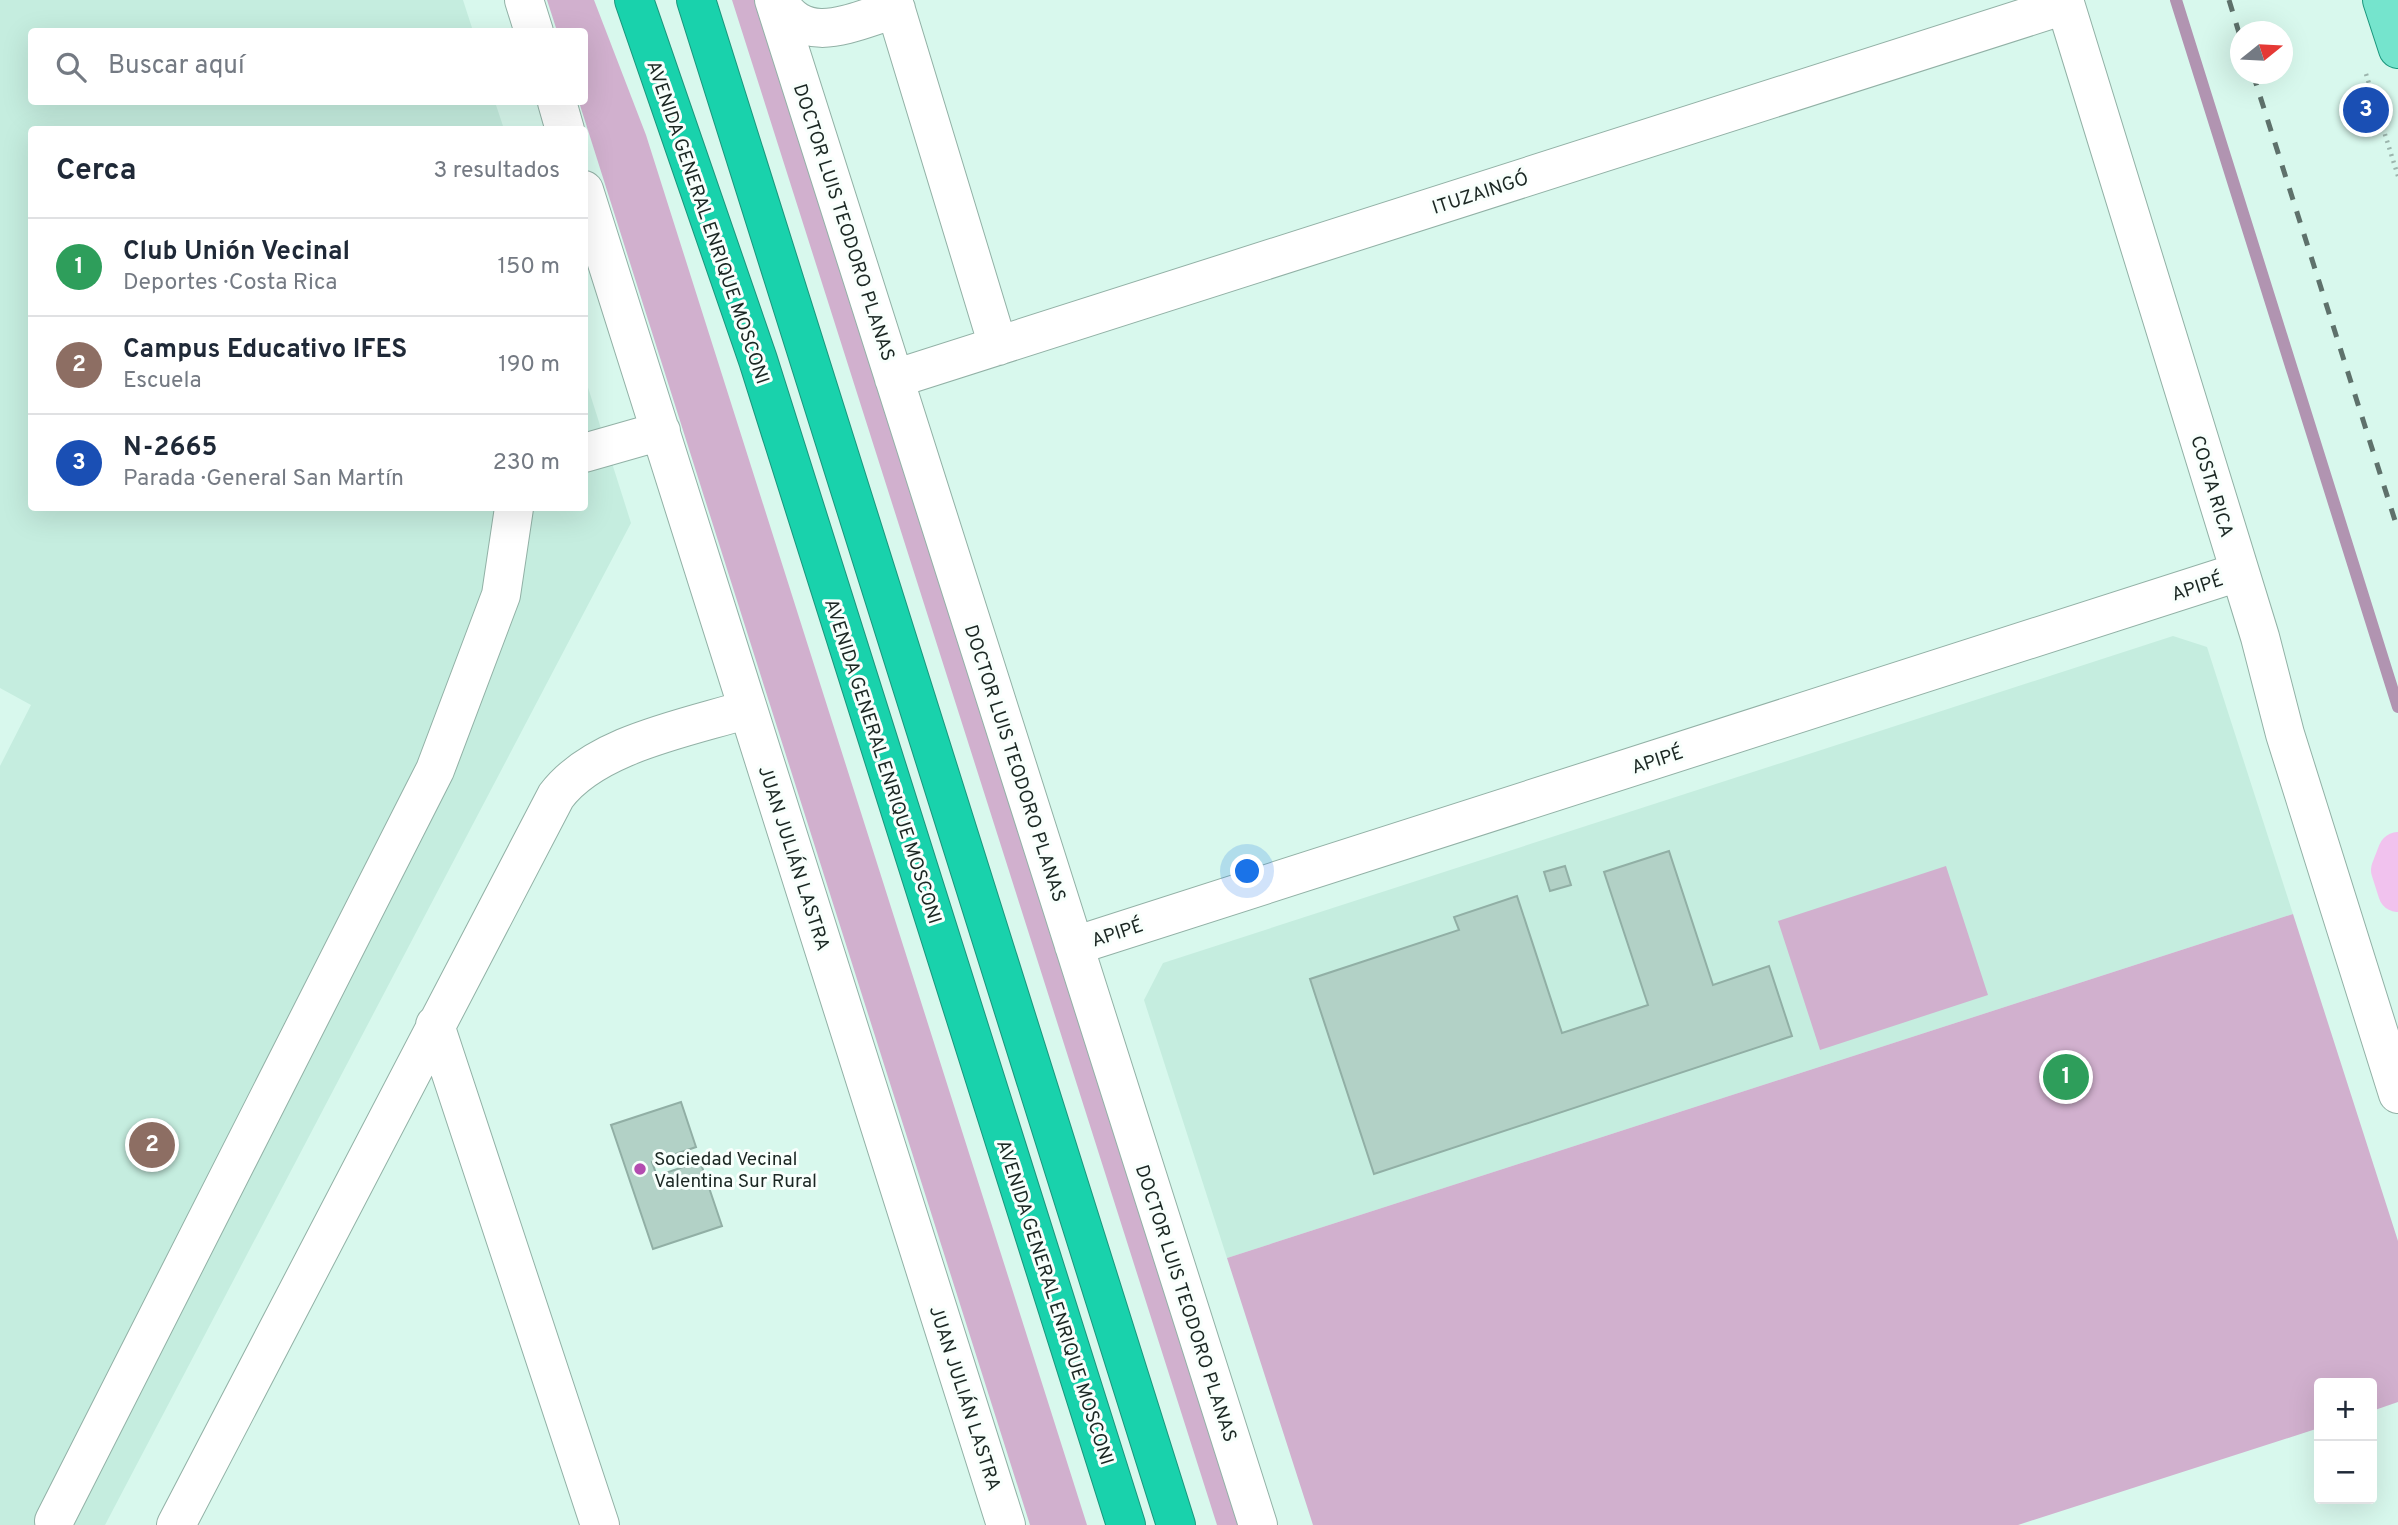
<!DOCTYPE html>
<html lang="es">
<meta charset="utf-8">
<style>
body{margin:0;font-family:Overpass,sans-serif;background:#f6f6f7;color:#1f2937}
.controls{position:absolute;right:21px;bottom:21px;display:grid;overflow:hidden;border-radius:7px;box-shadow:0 7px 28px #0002}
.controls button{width:63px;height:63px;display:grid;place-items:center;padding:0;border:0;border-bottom:2px solid #e0e1e3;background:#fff;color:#1f2937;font:35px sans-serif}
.compass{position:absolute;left:2230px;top:21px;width:63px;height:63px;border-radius:50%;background:#fff;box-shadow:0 7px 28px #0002;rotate:72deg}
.you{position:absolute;left:1248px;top:872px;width:24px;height:24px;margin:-18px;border:5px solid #fff;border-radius:50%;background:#1a73e8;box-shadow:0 0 0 10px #1a73e833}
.badge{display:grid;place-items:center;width:46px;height:46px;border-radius:50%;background:#0f766e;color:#fff;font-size:23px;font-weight:700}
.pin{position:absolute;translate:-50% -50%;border:4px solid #fff;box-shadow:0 2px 7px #0006}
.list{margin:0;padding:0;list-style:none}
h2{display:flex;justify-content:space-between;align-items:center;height:91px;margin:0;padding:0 28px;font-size:30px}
h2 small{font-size:23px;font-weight:400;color:#747a83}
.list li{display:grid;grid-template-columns:46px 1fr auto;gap:21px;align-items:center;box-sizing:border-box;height:98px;padding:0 28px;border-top:2px solid #e0e1e3}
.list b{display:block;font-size:26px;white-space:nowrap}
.list p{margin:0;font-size:23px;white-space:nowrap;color:#747a83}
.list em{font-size:23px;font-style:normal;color:#747a83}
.icon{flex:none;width:38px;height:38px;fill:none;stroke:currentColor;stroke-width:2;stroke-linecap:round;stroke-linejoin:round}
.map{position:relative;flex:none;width:2398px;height:1525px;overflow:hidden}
.search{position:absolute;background:#fff;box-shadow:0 7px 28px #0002;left:28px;top:28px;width:560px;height:77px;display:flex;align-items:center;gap:18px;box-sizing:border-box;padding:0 24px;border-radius:7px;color:#747a83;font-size:26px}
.panel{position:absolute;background:#fff;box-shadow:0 7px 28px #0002;left:28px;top:126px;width:560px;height:385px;border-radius:7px}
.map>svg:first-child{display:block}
.built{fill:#c5eddf}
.green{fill:#d1b0ce}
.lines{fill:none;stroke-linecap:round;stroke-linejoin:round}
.stream{stroke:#b194b1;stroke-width:12}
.canal{stroke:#f1c2ee;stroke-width:40}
.building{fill:#b2d1c6;stroke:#91afa5;stroke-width:2}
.minor-casing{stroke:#92b1a6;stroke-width:40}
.major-casing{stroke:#1a967c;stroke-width:40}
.highway-casing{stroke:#1a967c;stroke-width:40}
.path{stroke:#9cb5ad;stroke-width:4.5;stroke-dasharray:2 5;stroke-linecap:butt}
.minor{stroke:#fff;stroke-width:38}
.major{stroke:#75e4cd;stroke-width:38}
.highway{stroke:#19d2ac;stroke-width:38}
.rail{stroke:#5e716b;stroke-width:5;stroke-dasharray:12 12;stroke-linecap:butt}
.poi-dot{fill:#b34cb0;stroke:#f8fffc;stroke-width:2.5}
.labels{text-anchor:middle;stroke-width:6;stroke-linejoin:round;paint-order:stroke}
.street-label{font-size:19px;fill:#1b2723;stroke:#f8fffc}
.poi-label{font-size:19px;fill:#1b2723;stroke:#f8fffc;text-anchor:start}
</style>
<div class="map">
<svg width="2398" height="1525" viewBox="0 0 2398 1525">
<rect width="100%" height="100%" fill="#d8f8ed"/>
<path class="built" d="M0,0H463L473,31L32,32V102H495L504,129L32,130V508H584L585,378L631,523L105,1525H0V766L31,705L0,688Z
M2173,636L2207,647L2293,914L1227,1258L1144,1000L1163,963Z"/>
<path class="green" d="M547,0H594L646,135L1087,1525H1030L579,102H584V32L557,31Z
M732,0H757L1244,1525H1217Z
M1946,866L1988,995L1820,1050L1778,921Z
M2293,914L2398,1241V1402L2372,1411V1383H2319V1428L2018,1525H1313L1227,1258Z"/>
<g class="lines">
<path class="stream" d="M2176,0L2398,707"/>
<path class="canal" d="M2398,852L2391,870L2398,892"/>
</g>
<path class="building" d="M1669,851L1713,985L1769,966L1792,1036L1374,1174L1310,979L1459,930L1454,917L1517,896L1562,1033L1648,1005L1604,872Z
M1565,866L1571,885L1550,891L1544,872Z
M681,1102L696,1147L652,1162L657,1176L700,1161L722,1226L653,1249L611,1125Z"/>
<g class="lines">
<defs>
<path id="minor" d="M524,0L534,32
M774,0L1258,1525
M778,0C805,49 853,21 896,9
M893,0L998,346
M2064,0L2260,637L2285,734L2398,1094
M557,102L565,130
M584,190L1006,1525
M894,379L2065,5
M584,453L661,431
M1074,946L2239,572
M435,1025L600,1525
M54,1521L435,770L501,595L514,508
M176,1525L556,796C595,744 687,728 748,709"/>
<path id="major" d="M2382,0L2398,49"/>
<path id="highway" d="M634,0L758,360L1126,1525
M696,0L1176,1525"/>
</defs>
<use href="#minor" class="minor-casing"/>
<use href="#major" class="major-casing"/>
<use href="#highway" class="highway-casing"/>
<path class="path" d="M2366,74L2398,176"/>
<use href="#minor" class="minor"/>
<use href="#major" class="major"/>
<use href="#highway" class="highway"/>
<path class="rail" d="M2229,0L2240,36
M2253,74L2398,530"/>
</g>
<circle class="poi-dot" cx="640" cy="1169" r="7"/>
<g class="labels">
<g class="street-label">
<text transform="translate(1480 192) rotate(-18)" y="7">ITUZAINGÓ</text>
<text transform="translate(709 222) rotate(71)" y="7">AVENIDA GENERAL ENRIQUE MOSCONI</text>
<text transform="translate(845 222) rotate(72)" y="7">DOCTOR LUIS TEODORO PLANAS</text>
<text transform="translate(2213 486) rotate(73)" y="7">COSTA RICA</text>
<text transform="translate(2197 586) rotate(-18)" y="7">APIPÉ</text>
<text transform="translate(1657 759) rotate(-18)" y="7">APIPÉ</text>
<text transform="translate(884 761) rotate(72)" y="7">AVENIDA GENERAL ENRIQUE MOSCONI</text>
<text transform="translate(1016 763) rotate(72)" y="7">DOCTOR LUIS TEODORO PLANAS</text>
<text transform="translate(795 858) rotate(72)" y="7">JUAN JULIÁN LASTRA</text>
<text transform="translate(1117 932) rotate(-18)" y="7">APIPÉ</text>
<text transform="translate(1056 1302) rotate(72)" y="7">AVENIDA GENERAL ENRIQUE MOSCONI</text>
<text transform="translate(1187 1303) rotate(72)" y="7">DOCTOR LUIS TEODORO PLANAS</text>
<text transform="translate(966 1398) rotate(72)" y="7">JUAN JULIÁN LASTRA</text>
</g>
<g class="poi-label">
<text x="654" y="1165">Sociedad Vecinal<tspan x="654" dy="22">Valentina Sur Rural</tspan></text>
</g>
</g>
</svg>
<div class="controls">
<button>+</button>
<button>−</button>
</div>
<svg class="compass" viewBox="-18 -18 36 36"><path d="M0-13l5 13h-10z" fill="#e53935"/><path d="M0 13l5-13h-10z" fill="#747a83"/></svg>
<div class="you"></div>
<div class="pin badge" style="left:2066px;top:1077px;background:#2e9e5b">1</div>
<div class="pin badge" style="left:152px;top:1145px;background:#8d6e63">2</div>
<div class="pin badge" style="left:2366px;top:110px;background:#1a4fb4">3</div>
<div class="search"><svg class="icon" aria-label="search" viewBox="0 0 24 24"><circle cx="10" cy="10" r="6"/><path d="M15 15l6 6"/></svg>Buscar aquí</div>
<section class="panel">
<h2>Cerca<small>3 resultados</small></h2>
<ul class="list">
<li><span class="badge" style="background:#2e9e5b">1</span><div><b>Club Unión Vecinal</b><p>Deportes · Costa Rica</p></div><em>150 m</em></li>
<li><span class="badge" style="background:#8d6e63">2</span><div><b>Campus Educativo IFES</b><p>Escuela</p></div><em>190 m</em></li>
<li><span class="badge" style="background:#1a4fb4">3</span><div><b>N-2665</b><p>Parada · General San Martín</p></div><em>230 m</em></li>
</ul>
</section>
</div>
